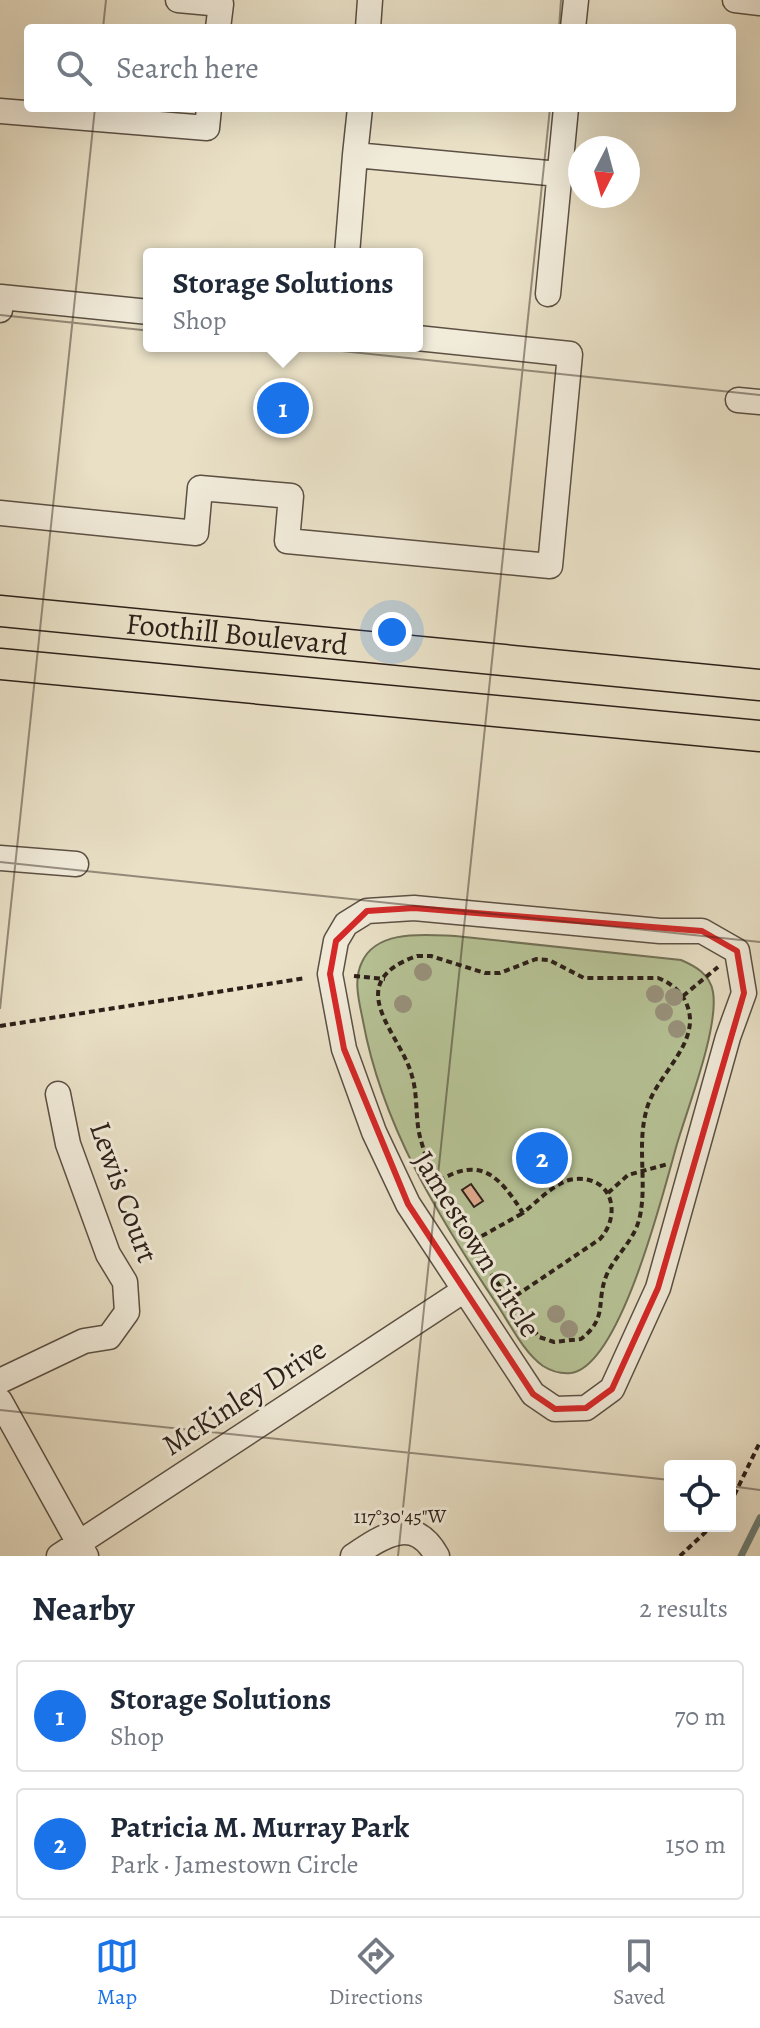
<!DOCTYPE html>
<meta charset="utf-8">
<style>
body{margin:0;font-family:Alegreya,serif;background:#f2f2f3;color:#1f2937}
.controls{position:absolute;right:24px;bottom:24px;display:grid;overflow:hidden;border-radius:8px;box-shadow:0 8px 32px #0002}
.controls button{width:72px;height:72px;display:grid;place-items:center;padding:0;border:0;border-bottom:2px solid #e0e1e3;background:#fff;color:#1f2937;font:40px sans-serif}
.compass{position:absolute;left:568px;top:136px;width:72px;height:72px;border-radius:50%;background:#fff;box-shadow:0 8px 32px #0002;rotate:186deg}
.you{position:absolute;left:392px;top:632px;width:28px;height:28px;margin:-20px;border:6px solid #fff;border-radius:50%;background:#1a73e8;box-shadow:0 0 0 12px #1a73e833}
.badge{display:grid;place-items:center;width:52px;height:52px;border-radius:50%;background:#1a73e8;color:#fff;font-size:26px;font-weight:700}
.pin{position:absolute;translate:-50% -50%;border:4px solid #fff;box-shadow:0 2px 8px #0006}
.popup{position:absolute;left:143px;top:248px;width:280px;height:104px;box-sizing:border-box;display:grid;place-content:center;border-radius:8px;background:#fff;filter:drop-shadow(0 2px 6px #0005);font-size:26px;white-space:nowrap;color:#747a83}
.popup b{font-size:30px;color:#1f2937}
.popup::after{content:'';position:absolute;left:50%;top:100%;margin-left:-16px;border:16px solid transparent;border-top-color:#fff}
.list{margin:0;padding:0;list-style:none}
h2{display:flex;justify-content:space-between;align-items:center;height:104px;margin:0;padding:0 32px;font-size:34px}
h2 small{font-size:26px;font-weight:400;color:#747a83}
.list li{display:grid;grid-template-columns:52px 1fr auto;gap:24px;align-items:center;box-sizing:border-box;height:112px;margin:0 16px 16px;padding:0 16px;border:2px solid #e0e1e3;border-radius:8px}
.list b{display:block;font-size:30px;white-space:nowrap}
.list p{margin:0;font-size:26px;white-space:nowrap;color:#747a83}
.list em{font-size:26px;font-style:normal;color:#747a83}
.icon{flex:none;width:44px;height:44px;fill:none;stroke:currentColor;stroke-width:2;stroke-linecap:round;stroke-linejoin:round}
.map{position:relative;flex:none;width:760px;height:1556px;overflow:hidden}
.search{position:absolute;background:#fff;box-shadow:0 8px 32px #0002;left:24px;right:24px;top:24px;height:88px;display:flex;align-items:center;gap:20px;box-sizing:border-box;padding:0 28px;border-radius:8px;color:#747a83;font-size:30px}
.sheet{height:360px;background:#fff}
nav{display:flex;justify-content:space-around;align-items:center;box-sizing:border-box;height:112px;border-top:2px solid #e0e1e3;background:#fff;font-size:22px;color:#747a83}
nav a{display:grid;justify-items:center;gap:4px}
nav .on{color:#1a73e8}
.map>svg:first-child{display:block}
.green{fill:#b6c295;stroke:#727157;stroke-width:2}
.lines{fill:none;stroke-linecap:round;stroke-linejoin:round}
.stream{stroke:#6d7e75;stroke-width:7}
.building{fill:#dfaa8d;stroke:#2d2019;stroke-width:2}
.minor-casing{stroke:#5c5044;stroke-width:27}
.major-casing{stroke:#2d2019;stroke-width:33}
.path{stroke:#2d2019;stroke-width:4;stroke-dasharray:6 4;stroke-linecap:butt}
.minor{stroke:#f1ebda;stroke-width:24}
.major{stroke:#e9e0c6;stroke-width:30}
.tree{fill:#98917b}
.marked{fill:none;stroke:#d62828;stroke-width:6;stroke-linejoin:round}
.ticks{fill:none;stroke:#2d2019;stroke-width:2;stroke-opacity:0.45}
.labels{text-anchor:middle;stroke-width:6;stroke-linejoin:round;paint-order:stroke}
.street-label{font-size:30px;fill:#2d2019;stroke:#f1ebda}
.ticks-label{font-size:20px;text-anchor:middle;fill:#2d2019;stroke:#f1ebda;stroke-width:6;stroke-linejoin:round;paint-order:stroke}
</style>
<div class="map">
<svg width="760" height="1556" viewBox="0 0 760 1556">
<rect width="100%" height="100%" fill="#e9e0c6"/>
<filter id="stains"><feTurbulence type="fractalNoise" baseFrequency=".0025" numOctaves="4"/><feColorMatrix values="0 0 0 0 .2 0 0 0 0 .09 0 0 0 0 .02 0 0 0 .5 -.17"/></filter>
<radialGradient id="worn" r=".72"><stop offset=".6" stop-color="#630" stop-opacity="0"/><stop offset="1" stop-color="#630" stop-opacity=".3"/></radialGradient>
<path class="green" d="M455,936L681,960C695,966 710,974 713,992C719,1027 688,1107 677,1144C664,1189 621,1366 571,1373C561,1374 551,1371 543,1366C523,1352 509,1322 496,1303C438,1216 382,1125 363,1021C359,1001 353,980 362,962C377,929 425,935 455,936Z"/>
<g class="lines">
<path class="stream" d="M741,1556L760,1518"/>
</g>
<path class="building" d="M471,1184L483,1201L474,1207L462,1190Z"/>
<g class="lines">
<defs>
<path id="minor" d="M178,0L221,4L218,28
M735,0L760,3
M368,28L370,0
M573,28L576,0
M0,111L207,128L209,108
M355,155L360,108
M347,254L355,155L559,174
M548,294L566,108
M0,310L1,297L149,312
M738,400L760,402
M0,513L196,533L200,488L291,496L287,541L550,566L570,354L417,338
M0,858L76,864
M414,908L660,931H702L737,951L744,993L728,1037L658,1288L612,1389L586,1408L555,1409L533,1394L408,1204L374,1132L344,1049L330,974L336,941L346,924L367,911Z
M0,1381L84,1341L109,1337L127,1312L125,1282L108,1254L68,1144L58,1094
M0,1401L86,1556
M59,1556L463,1291
M353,1556C383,1536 414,1514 437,1556"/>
<g id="major">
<path id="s1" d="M0,611L760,685"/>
<path d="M0,664L760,736"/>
</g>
</defs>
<use href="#minor" class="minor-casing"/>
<use href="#major" class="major-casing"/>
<path class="path" d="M417,956H431L485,973H500L536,959L549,960L584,978H658C676,985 689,999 690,1019C691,1052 653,1080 646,1112C637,1146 647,1182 640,1216C635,1240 617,1253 607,1274C595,1302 609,1317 581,1339L554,1342L539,1337C495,1282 438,1205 420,1137C415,1117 418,1096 412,1076C402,1035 338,983 417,956Z
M354,976L385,979
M683,996L718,967
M0,1026L306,978
M439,1181C481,1155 500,1177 523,1213C537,1202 557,1180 575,1179C614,1176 621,1216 600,1239L511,1299
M608,1193L628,1175L668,1164
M473,1241L523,1213
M730,1504L760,1442
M680,1556L712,1526"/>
<use href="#minor" class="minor"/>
<use href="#major" class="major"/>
</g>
<g class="tree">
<circle cx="423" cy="972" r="9"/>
<circle cx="655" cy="994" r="9"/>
<circle cx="674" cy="997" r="9"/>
<circle cx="403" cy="1004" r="9"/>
<circle cx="664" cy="1012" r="9"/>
<circle cx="677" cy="1029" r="9"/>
<circle cx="556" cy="1314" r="9"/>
<circle cx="569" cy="1329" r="9"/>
</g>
<path class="marked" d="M414,908L702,931L737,951L744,993L658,1288L612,1389L586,1408L555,1409L533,1394L408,1204L344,1049L330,974L336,941L367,911Z"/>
<path class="ticks" d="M103,28L106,0M559,28L561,0M0,315L760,395M0,862L760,942M0,1009L95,108M0,1410L670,1480M730,1486L760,1490M398,1556L550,108"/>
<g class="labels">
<g class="street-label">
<text dy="10" stroke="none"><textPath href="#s1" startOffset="238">Foothill Boulevard</textPath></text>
<text transform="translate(124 1192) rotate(70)" y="10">Lewis Court</text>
<text transform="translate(477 1244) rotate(58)" y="10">Jamestown Circle</text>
<text transform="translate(244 1397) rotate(-33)" y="10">McKinley Drive</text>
</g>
</g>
<g class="ticks-label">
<text x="400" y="1523">117°30'45"W</text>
</g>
<rect width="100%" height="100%" filter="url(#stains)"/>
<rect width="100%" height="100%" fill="url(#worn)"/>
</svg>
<div class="controls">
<button><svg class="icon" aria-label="locate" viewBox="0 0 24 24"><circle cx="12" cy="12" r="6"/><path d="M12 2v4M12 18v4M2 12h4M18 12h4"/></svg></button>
</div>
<svg class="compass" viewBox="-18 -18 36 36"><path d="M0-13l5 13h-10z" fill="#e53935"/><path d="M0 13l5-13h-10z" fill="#747a83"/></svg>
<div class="you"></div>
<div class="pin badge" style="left:283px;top:408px">1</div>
<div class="popup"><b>Storage Solutions</b>Shop</div>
<div class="pin badge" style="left:542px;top:1158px">2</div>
<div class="search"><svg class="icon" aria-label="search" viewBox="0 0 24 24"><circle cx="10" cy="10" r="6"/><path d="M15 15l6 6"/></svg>Search here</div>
</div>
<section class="sheet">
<h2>Nearby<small>2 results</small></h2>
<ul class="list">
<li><span class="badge">1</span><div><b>Storage Solutions</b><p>Shop</p></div><em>70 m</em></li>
<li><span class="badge">2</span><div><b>Patricia M. Murray Park</b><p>Park · Jamestown Circle</p></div><em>150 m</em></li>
</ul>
</section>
<nav>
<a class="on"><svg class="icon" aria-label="map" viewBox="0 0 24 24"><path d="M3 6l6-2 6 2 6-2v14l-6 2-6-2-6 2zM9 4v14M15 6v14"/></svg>Map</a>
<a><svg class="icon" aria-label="directions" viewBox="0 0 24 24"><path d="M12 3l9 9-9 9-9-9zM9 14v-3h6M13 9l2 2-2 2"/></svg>Directions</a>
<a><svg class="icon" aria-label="saved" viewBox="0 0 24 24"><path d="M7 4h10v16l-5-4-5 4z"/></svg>Saved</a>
</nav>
